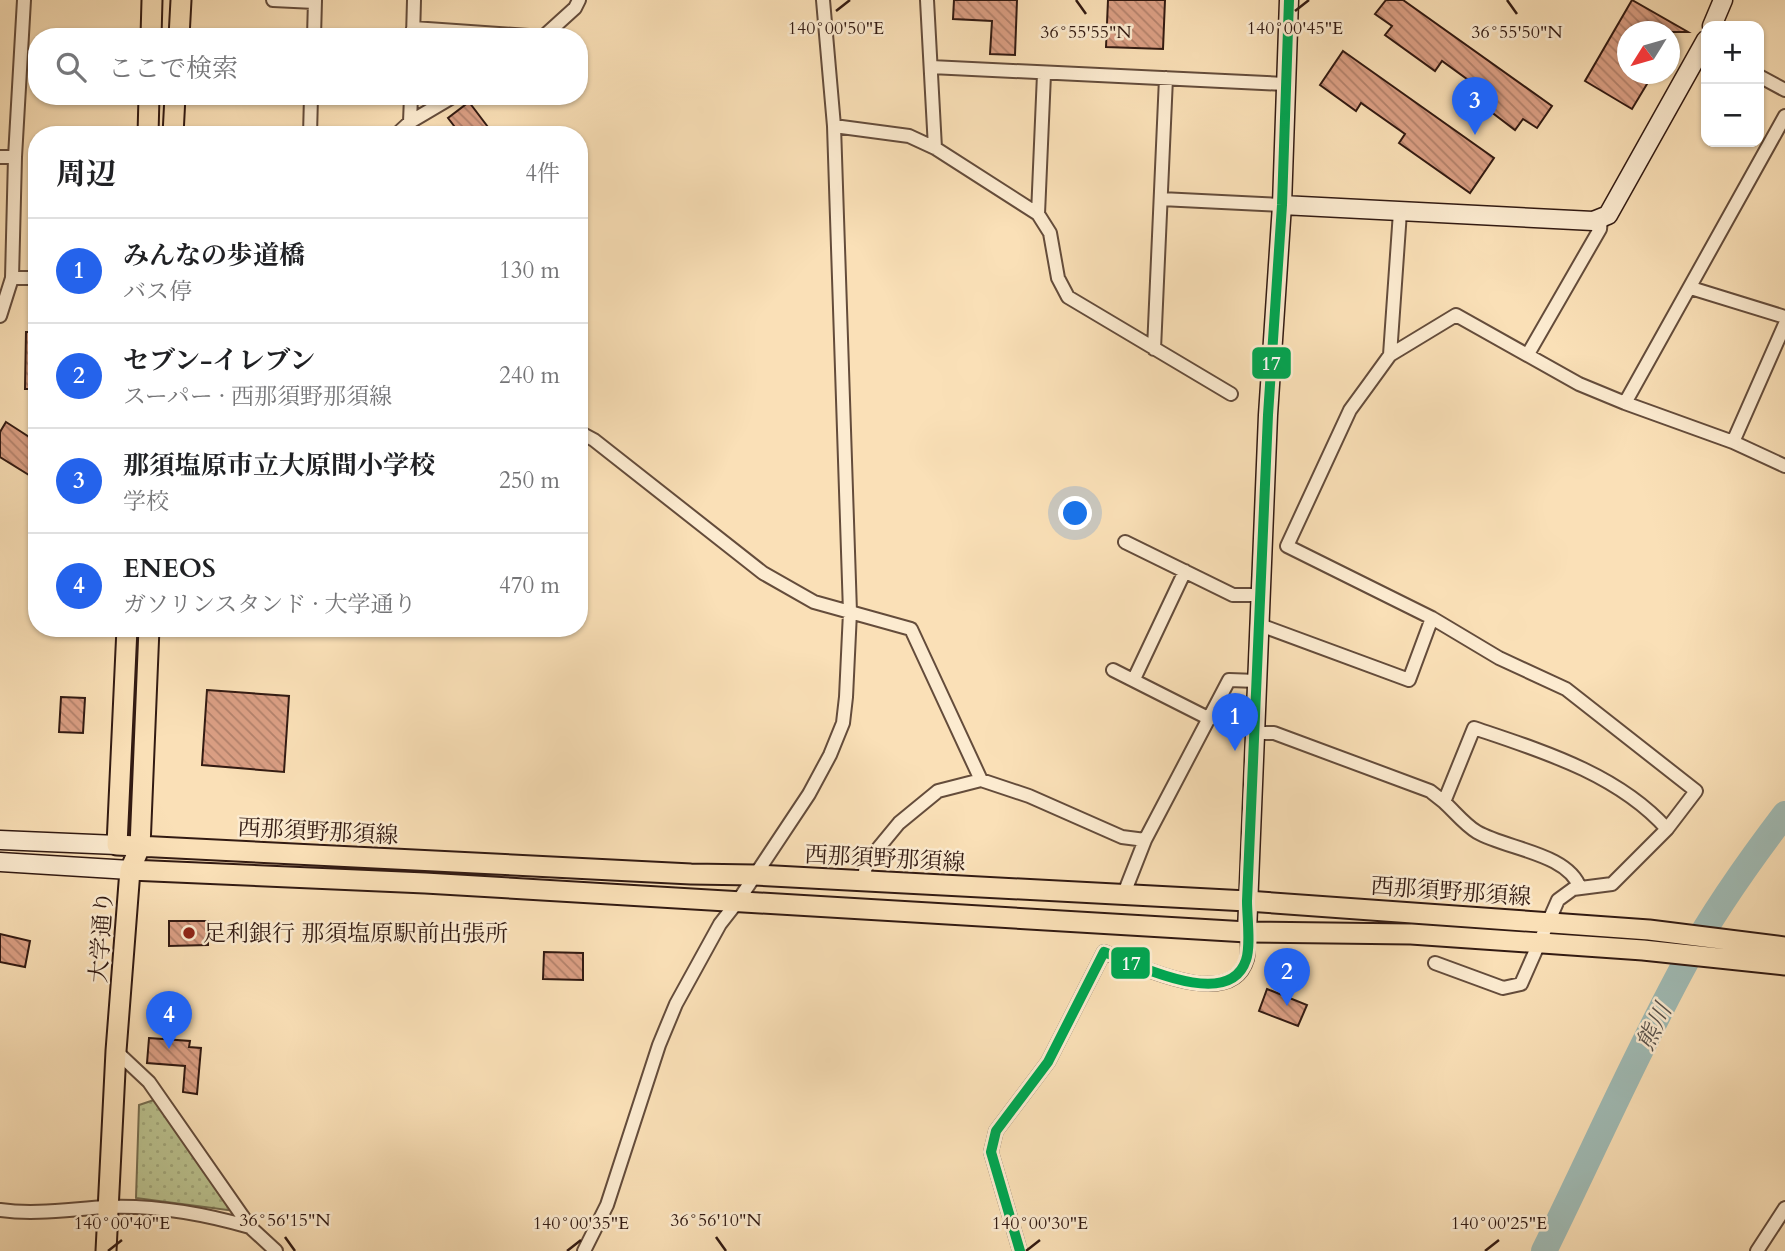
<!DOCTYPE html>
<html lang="ja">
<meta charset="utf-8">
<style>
body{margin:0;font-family:Cardo,"Noto Serif JP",serif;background:#f2f2f2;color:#202124}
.controls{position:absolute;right:21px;top:21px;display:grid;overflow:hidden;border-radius:14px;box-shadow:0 2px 5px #0004}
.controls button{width:63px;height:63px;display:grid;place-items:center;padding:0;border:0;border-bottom:2px solid #e0e0e0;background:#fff;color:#202124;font:35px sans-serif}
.compass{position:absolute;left:1617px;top:21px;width:63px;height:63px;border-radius:50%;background:#fff;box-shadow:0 2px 5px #0004;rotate:233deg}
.you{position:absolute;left:1076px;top:514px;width:24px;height:24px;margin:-18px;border:5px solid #fff;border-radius:50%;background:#1a73e8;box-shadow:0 0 0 10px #1a73e833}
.badge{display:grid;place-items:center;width:46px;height:46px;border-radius:50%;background:#2563eb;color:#fff;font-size:23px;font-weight:700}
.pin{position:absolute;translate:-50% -58px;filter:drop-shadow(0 2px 4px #0008)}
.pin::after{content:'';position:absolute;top:37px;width:24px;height:21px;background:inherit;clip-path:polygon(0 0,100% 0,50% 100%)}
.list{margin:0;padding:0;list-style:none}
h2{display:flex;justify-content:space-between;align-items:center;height:91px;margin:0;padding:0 28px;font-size:30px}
h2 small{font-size:23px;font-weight:400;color:#757577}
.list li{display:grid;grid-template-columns:46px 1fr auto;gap:21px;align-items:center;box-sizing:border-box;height:105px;padding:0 28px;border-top:2px solid #e0e0e0}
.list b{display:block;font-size:26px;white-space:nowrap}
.list p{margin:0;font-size:23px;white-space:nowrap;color:#757577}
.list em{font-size:23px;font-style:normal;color:#757577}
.icon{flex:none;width:38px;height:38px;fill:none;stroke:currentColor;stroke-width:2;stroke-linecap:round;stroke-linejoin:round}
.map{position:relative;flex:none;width:1785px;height:1251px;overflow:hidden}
.search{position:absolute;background:#fff;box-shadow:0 2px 5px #0004;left:28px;top:28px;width:560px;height:77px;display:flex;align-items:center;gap:18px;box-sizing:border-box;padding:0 24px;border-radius:28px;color:#757577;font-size:26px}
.panel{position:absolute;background:#fff;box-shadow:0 2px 5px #0004;left:28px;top:126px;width:560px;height:511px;border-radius:28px}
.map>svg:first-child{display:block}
.park{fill:url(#park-dots);stroke:#766e51;stroke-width:2}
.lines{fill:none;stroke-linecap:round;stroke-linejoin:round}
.river{stroke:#a0bbb5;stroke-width:26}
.building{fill:url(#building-back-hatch);stroke:#321a12;stroke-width:2}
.street-casing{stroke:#644c3b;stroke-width:16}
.secondary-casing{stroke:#321a12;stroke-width:21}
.primary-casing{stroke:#321a12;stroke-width:23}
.street{stroke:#fcebd0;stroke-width:12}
.secondary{stroke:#fcebd0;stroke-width:18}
.primary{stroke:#fae0b7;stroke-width:19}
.bus-1-casing{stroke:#fcebd0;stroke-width:16}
.bus-1{stroke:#00a651;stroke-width:10}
.ticks{fill:none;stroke:#321a12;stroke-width:2.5}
.poi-dot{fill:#8f2418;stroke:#fcebd0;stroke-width:2.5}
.labels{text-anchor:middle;stroke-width:5;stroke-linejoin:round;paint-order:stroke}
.street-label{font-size:23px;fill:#321a12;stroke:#fcebd0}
.poi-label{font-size:23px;fill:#321a12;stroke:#fcebd0;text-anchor:start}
.water-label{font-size:24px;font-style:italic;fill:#58524b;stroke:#fcebd0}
.ticks-label{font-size:18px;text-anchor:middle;fill:#321a12;stroke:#fcebd0;stroke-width:5;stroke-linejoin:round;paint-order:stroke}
.line-badge{stroke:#fcebd0;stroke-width:2.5}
.badge-label{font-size:19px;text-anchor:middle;font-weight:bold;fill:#fff}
</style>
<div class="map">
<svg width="1785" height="1251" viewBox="0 0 1785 1251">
<defs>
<pattern id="park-dots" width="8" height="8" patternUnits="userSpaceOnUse" patternTransform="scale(1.75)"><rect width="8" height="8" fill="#bbc390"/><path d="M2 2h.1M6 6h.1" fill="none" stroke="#a1a77b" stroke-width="1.8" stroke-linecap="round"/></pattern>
<pattern id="building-back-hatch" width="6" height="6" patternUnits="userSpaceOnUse" patternTransform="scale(1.75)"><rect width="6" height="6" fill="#db9f84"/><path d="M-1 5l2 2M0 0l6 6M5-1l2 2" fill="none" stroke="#b2816b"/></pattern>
</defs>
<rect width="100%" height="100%" fill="#fae0b7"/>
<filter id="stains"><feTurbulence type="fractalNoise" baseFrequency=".00286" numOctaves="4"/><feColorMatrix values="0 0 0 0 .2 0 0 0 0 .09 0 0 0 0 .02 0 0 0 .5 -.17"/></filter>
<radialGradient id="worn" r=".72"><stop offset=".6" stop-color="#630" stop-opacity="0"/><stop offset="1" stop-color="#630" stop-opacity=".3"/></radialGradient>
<path class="park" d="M154,1100L235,1211L136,1198L139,1105Z"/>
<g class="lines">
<path class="river" d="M1544,1251C1592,1154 1635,1055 1687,960C1715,909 1750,860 1785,814"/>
</g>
<path class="building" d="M954,0H1017L1015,55L990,54L992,21L953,19Z
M1108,0H1165L1163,49L1106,47Z
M1386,0H1403L1552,106L1537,128L1523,119L1515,130L1465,92L1471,82L1442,61L1435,71L1385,35L1392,26L1375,14Z
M1632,0L1688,32H1628V74H1653L1632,109L1585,81Z
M1343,51L1494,158L1470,193L1399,143L1405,134L1361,103L1356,111L1320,85Z
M469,102L494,135H461L448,118Z
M26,332H37V389H25Z
M6,422L37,442V480L0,457V432Z
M207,690L289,696L284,772L202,765Z
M61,697L85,698L83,733L59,732Z
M169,921H208V945L169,946Z
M0,934L30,941L25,967L0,962Z
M544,952L583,953V980L543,979Z
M1267,989L1307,1005L1298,1026L1259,1011Z
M149,1038L190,1041L189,1047L201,1048L197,1094L183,1092L185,1066L147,1063Z"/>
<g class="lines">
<defs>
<path id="street" d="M273,0L315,2
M927,0L935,148
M413,28L543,37
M314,37L315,0
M413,37L414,0
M543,37L575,8L579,0
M931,67L1285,84
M1759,76L1785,90
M410,122L411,96
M834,126L909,136L935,148L1038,214L1050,233L1058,278L1068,297L1231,394
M310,135L311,96
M396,135L410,122L454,96
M0,157H15
M1161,199L1282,205
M1038,214L1044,74
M12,278H37
M1691,288L1785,317
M0,316L12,278L15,157L24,0
M1154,349L1166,78
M1528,354L1600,229L1601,220
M1390,355L1400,212
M1625,403L1785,116
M579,432L594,440L763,573L814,602L911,629L981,780L1029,796L1122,837L1145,840
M1733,442L1785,324
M1125,542L1233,595H1261
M1260,625L1409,680L1432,618
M1113,670L1210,719
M1134,679L1185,571
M1255,733H1274L1430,791L1444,802
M864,881L866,863L899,823L938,791L981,780
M1580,888C1568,853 1506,849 1477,832C1465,825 1454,811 1444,802L1474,728C1542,751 1618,774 1667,829
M1123,896L1145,840L1229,680L1257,681
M1435,963L1503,988L1521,984L1558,900L1573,889L1612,884L1667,829L1696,791L1566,689L1499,658L1432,618L1287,546L1350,410L1369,384L1390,355L1456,315L1579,384L1625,403L1733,442L1785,466
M116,1051L149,1082L250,1227L276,1251
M0,1210C36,1215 71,1209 107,1207C155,1205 205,1214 250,1227
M584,1251L607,1205L659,1045L676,1004L720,924L738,901L809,794L830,755L843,723L846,697L850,612L834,126L823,0
M1020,1251L991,1152L996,1131L1048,1062L1104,952C1136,964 1231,1013 1247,959C1249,951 1247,940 1247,932
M1757,1251L1785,1208"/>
<path id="secondary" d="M1712,26L1723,0
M1282,205L1593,221L1608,215L1706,40
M0,840L117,845
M0,862L130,870
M1247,932L1268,415L1282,205L1289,0"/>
<path id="primary" d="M151,37L152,0
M179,37L181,0
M148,135L149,96
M173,135L175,96
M117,845L691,874L755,875L1247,901L1649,930L1785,947
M117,845L127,628
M130,870L425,883L1247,932L1411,934L1643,950L1785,965
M106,1251L116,1051L130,870L140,847L149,628"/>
</defs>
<use href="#street" class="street-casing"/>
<use href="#secondary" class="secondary-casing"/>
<use href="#primary" class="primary-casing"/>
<use href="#street" class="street"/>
<use href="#secondary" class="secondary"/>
<use href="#primary" class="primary"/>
<defs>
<path id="bus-1" d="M1020,1251L991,1152L996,1131L1048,1062L1104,952C1136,964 1229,1012 1246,960C1251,946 1247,917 1247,901L1268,415L1282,205L1289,0"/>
</defs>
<use href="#bus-1" class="bus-1-casing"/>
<use href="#bus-1" class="bus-1"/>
</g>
<path class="ticks" d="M1076,0L1086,14M1507,0L1517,14M836,11L850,0M1295,11L1309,0M285,1237L295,1251M716,1237L726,1251M108,1251L122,1240M567,1251L581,1240M1026,1251L1040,1240M1485,1251L1499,1240"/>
<circle class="poi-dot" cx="189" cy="933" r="7"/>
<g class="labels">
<g class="street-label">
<text transform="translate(318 831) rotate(3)" y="8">西那須野那須線</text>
<text transform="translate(885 858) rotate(3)" y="8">西那須野那須線</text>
<text transform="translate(1451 891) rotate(4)" y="8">西那須野那須線</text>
<text transform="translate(101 937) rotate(-86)" y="8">大学通り</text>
</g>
<g class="poi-label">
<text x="203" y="941">足利銀行 那須塩原駅前出張所</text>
</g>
<g class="water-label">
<text transform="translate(1654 1027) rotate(-64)" y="8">熊川</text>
</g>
</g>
<g class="ticks-label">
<text x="836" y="34">140°00'50"E</text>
<text x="1295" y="34">140°00'45"E</text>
<text x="1086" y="38">36°55'55"N</text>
<text x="1517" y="38">36°55'50"N</text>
<text x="285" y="1226">36°56'15"N</text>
<text x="716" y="1226">36°56'10"N</text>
<text x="122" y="1229">140°00'40"E</text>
<text x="581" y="1229">140°00'35"E</text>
<text x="1040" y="1229">140°00'30"E</text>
<text x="1499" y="1229">140°00'25"E</text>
</g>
<g class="line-badge">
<rect x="1251" y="346" width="41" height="34" rx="7" fill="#00a651"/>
<rect x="1110" y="946" width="41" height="34" rx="7" fill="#00a651"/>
</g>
<g class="badge-label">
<text x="1271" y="370">17</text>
<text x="1131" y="970">17</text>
</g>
<rect width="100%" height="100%" filter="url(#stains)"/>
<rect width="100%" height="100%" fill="url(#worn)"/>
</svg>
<div class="controls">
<button>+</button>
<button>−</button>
</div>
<svg class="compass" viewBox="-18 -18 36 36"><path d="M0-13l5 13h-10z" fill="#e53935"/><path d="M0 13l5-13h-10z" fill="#757577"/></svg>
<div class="you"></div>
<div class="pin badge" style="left:1235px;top:751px">1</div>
<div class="pin badge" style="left:1287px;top:1006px">2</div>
<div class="pin badge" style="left:1475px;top:135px">3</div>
<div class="pin badge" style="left:169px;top:1049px">4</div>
<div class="search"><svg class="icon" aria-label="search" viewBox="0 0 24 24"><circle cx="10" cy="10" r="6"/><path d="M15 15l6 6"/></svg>ここで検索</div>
<section class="panel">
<h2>周辺<small>4件</small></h2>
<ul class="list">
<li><span class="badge">1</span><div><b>みんなの歩道橋</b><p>バス停</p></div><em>130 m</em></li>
<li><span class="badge">2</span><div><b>セブン-イレブン</b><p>スーパー · 西那須野那須線</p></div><em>240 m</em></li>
<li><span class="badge">3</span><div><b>那須塩原市立大原間小学校</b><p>学校</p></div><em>250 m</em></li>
<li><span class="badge">4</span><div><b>ENEOS</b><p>ガソリンスタンド · 大学通り</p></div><em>470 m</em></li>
</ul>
</section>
</div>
